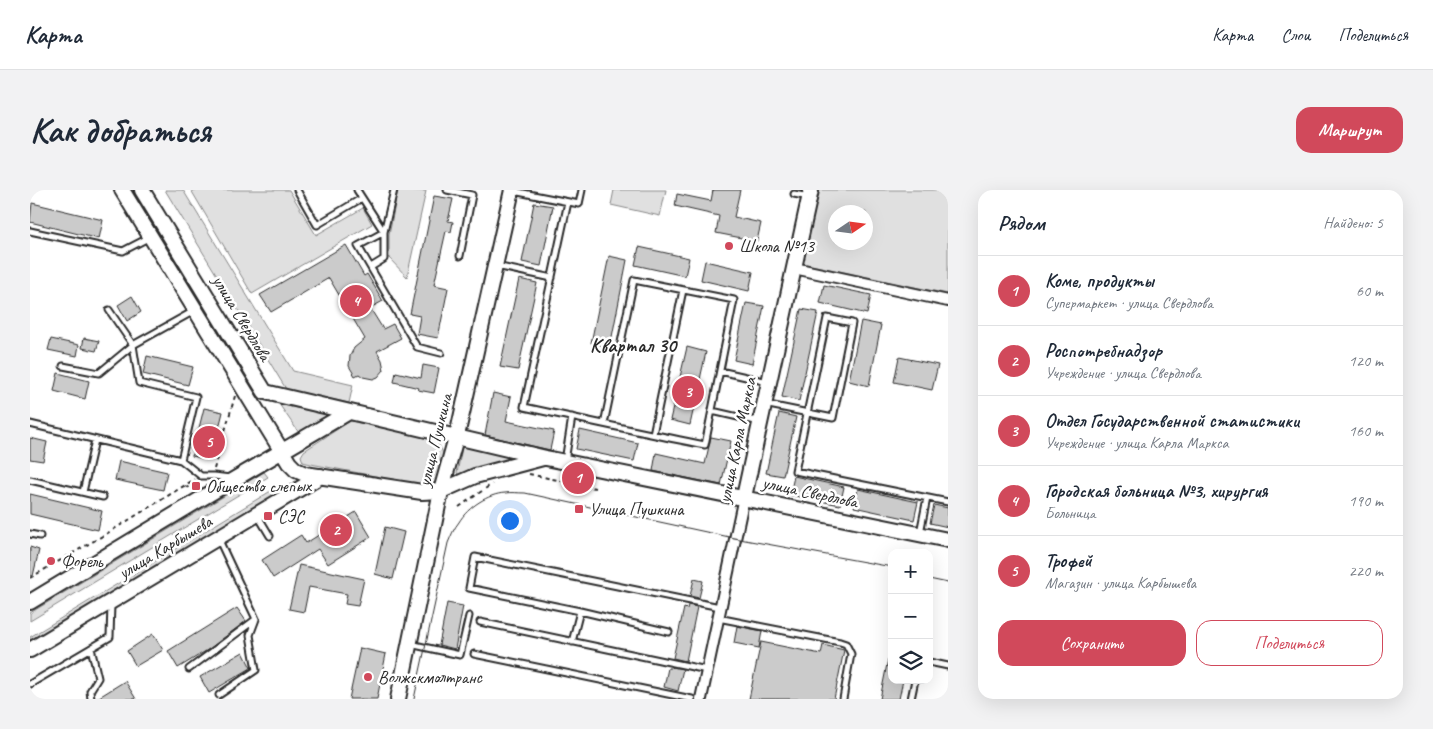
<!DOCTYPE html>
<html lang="ru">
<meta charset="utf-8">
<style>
body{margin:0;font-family:Caveat,sans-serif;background:#f2f2f3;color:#1f2937}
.controls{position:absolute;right:15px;bottom:15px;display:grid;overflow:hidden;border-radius:10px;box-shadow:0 5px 20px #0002}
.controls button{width:45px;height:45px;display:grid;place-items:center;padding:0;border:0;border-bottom:1px solid #e0e1e3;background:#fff;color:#1f2937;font:25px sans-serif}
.compass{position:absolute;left:798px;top:15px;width:45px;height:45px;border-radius:50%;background:#fff;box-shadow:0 5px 20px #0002;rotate:77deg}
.you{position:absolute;left:479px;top:330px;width:18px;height:18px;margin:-12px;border:4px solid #fff;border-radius:50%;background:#1a73e8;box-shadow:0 0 0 8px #1a73e833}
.badge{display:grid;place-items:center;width:32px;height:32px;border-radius:50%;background:#d1495b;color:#fff;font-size:16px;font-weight:700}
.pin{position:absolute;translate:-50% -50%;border:2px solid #fff;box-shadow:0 1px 5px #0006}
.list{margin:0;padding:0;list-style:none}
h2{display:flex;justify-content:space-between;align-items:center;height:65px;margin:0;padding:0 20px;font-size:21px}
h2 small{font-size:16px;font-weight:400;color:#747a83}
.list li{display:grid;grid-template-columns:32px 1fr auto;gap:15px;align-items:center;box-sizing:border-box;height:70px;padding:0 20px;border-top:1px solid #e0e1e3}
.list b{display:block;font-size:19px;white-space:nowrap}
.list p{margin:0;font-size:16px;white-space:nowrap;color:#747a83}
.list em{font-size:16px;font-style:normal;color:#747a83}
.actions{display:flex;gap:10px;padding:15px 20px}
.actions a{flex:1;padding:11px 0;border:1px solid #d1495b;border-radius:15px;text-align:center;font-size:18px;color:#d1495b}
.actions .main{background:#d1495b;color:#fff}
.icon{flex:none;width:28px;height:28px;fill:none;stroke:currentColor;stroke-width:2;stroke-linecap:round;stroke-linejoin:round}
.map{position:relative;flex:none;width:918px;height:509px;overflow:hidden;border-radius:15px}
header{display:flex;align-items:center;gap:30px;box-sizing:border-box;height:70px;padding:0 25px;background:#fff;border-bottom:1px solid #e0e1e3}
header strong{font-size:24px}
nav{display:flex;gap:28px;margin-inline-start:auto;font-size:18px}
.intro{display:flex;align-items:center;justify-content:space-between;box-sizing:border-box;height:120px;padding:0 30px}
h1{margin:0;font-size:35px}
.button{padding:12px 22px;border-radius:15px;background:#d1495b;color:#fff;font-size:18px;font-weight:700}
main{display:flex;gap:30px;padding:0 30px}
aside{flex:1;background:#fff;border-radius:15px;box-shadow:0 5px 20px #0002}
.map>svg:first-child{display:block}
.green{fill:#e0e0e0;stroke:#868686;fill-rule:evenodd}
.building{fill:#cbcbcb;stroke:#2b2b2b}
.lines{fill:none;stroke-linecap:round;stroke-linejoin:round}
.service-casing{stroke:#2b2b2b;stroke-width:9}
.minor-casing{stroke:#2b2b2b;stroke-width:14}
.tertiary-casing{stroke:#2b2b2b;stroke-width:18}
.path{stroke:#2b2b2b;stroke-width:2;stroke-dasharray:4 4;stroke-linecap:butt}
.service{stroke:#fff;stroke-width:5}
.minor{stroke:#fff;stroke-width:10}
.tertiary{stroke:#fff;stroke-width:14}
.tram{stroke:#2b2b2b;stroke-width:1}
.poi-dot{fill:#d1495b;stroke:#fff;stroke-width:2}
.labels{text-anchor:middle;stroke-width:5;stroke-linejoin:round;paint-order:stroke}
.poi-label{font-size:18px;fill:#2b2b2b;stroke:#fff;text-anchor:start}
.street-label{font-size:18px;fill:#2b2b2b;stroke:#fff}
.quarter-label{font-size:20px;font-weight:bold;fill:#2b2b2b;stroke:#fff}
</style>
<header>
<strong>Карта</strong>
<nav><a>Карта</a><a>Слои</a><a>Поделиться</a></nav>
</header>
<div class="intro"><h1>Как добраться</h1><a class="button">Маршрут</a></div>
<main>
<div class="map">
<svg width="918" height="509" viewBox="0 0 918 509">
<rect width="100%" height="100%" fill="#fff"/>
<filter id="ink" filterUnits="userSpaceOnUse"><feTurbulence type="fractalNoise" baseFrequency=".02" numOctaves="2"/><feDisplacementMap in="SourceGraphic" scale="10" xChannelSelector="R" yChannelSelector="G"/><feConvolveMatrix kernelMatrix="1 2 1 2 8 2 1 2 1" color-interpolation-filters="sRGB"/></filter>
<g filter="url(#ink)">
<path class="green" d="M98,0H106L219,188L215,192Z
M135,0H153L263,181L323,195L319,213L256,199Z
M161,0H259L286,45L333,18L342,34L222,104Z
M368,0L396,1L377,87L359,68V44Z
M584,0H636L630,26L581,15Z
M787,0H918V104L772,73ZM806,22H836V52H806Z
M249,214L298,225L269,243Z
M320,231L404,249C418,264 416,277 405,294L398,296L281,274L273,272L271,266L274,261Z
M433,253L481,264L479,272L430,286L427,283Z
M234,282L238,287L0,431V423Z
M249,296L252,301L0,453V447Z"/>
<path class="building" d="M683,0H710L704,27L731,33L727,51L686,43L689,26L645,16L647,4L681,11Z
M404,6L423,9L418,31L423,32L421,42L416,41L404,95L418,98L408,148L387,144L390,126L380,124Z
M2,13L73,30L69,49L0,32Z
M504,13L523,16L511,76L492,72Z
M316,55L334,86L337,84L353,111L340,118L353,139L363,134L371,148L347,161L352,170L354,180L348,187L343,189L333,187L329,184L325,186L319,176L320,166L324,158L335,149L299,88L241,122L230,105Z
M609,57L659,68L655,86L605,75Z
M579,66L597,70L580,157L561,153Z
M675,71L723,82L719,101L671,90Z
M489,89L507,93L488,180L470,177Z
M794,95L841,105L837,124L790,113Z
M102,106L111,122L97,131L88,115Z
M716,113L734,116L722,174L704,170Z
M771,119L788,122L769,211L752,207Z
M831,131L851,135L839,196L819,191Z
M54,148L69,151L66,161L52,158Z
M21,149L49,155L47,166L18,160Z
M657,157L676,162L660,235L640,230Z
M117,166L163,177L158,195L113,184Z
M869,167L908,175L902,200L864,192Z
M393,175L409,178L404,203L388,200L389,198L364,192L366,182L391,188Z
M28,183L59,191L55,209L24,201Z
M463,203L481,207L476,231L524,241L520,260L455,245Z
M174,218L193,222L181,270L162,266Z
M749,223L766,227L753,286L736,283Z
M550,240L608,253L604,271L546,259Z
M681,247L701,251L691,295L623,281L626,263L675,274Z
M0,248L17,252L13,271L0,269Z
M89,271L137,282L133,300L85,290Z
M764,286L814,297L810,315L760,305Z
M828,299L888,312L884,330L824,317Z
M0,304L72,321L68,340L0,324Z
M904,315L918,318V337L900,333Z
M326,322L341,347L298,374L288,359L243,388L232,370L271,345L276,353Z
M355,337L374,342L363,389L345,384Z
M0,357L9,360L3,386H0Z
M269,375L334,389L328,416L315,414L317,404L279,397L274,422L259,419Z
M664,389L673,391L669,408L660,406Z
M417,413L433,416L425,459L409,455Z
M658,415L667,417L656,471L643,468L654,418L657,419Z
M207,418L216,431L179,459L148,478L138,461Z
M707,436L732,441L729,458L704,453Z
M123,444L133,460L106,476L97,461Z
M731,452L791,464L793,455L814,460L804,509H719Z
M330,458L356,464L347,509H319Z
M213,462L221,478L179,503L170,487Z
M858,469H862V490H873L869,509H850Z
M642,477L653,479L648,501L634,497L638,478H641Z
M95,491L106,509H66Z"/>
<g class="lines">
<defs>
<path id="service" d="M267,0L287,35L332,8
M327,0L354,42
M417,0L442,5L430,66
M483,1L549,14L552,0
M764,4L779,7
M538,12L494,217C554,230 614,243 675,255L704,110L604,90L574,234
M0,41L93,61L120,47
M354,42L328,56L387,157L411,163
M466,76L522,88
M341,77L354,69V42L364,0
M164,121L103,155L109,193L166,207L151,270L171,286H184L200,288
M33,176L69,183L103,155L79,120
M690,181L738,192
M734,214L803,228L822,133L797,128L765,281L918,312
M682,221L730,232
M0,234L151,270
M623,244L653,100
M535,271L542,227
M0,290L73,307
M53,302L65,250
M228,326L240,346
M890,343L897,308
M0,344L10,346
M188,348L226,429
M688,428L810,452L816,454L821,464L813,509
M450,432L677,480
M639,442L550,421L439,398L445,367L690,417
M542,452L550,421
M380,454L430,465L439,426
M61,458L68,488L60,501L61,509
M444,464L662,509
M899,472L918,476
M159,479L226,429L220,445L226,480L189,505
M0,494L80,447L81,414
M881,509L885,490"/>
<path id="minor" d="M764,78L918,111
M671,509L714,307"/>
<path id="tertiary" d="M92,0L259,273L266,280L275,284L392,302L411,301L445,286L513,268
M112,0L235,202L516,268L918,350
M714,307L781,0
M0,412L174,307L319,222
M0,460L291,286
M368,509L411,301L429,237L482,0"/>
</defs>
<use href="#service" class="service-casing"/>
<use href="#minor" class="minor-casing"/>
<use href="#tertiary" class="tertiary-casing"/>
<path class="path" d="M184,279L205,206
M499,284L565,298
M533,291L534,285
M155,296L161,299
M429,317L462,294
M0,388L81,341L165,289"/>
<use href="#service" class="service"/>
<use href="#minor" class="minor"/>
<use href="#tertiary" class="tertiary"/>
<path class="tram" d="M899,389L918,393
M384,509L418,353C421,346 424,338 429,332C438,317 458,304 475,303C481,302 488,303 495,303L704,348L862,377"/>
</g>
</g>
<g class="poi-dot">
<circle cx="699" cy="56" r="5"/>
<rect x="161" y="291" width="10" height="10" rx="2.5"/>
<rect x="544" y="314" width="10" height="10" rx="2.5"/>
<rect x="233" y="321" width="10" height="10" rx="2.5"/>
<circle cx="21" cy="371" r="5"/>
<circle cx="338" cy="487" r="5"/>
</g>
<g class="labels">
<g class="poi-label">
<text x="709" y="62">Школа №13</text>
<text x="176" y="302">Общество слепых</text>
<text x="559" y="325">Улица Пушкина</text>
<text x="248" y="332">СЭС</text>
<text x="31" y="377">Форель</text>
<text x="348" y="493">Волжскмолтранс</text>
</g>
<g class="street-label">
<text transform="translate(212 128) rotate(59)" y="6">улица Свердлова</text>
<text transform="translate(405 250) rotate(-76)" y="6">улица Пушкина</text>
<text transform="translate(707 250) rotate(-78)" y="6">улица Карла Маркса</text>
<text transform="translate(780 302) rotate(12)" y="6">улица Свердлова</text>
<text transform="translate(135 357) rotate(-31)" y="6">улица Карбышева</text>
</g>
<g class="quarter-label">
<text x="603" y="162">Квартал 30</text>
</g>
</g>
</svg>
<div class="controls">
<button>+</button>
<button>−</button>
<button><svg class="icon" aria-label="layers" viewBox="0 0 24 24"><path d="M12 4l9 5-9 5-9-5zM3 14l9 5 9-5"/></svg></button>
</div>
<svg class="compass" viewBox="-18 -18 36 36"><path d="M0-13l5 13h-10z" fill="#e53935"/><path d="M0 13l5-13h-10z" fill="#747a83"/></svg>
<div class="you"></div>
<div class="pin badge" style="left:548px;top:288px">1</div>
<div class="pin badge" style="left:306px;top:340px">2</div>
<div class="pin badge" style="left:658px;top:202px">3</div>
<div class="pin badge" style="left:326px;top:111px">4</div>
<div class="pin badge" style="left:179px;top:252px">5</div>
</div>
<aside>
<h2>Рядом<small>Найдено: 5</small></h2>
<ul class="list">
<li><span class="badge">1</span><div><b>Коме, продукты</b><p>Супермаркет · улица Свердлова</p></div><em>60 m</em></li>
<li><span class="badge">2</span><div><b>Роспотребнадзор</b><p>Учреждение · улица Свердлова</p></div><em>120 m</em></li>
<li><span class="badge">3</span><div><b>Отдел Государственной статистики</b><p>Учреждение · улица Карла Маркса</p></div><em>160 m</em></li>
<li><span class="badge">4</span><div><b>Городская больница №3, хирургия</b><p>Больница</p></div><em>190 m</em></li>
<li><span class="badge">5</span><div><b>Трофей</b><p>Магазин · улица Карбышева</p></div><em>220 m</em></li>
</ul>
<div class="actions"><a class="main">Сохранить</a><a>Поделиться</a></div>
</aside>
</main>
